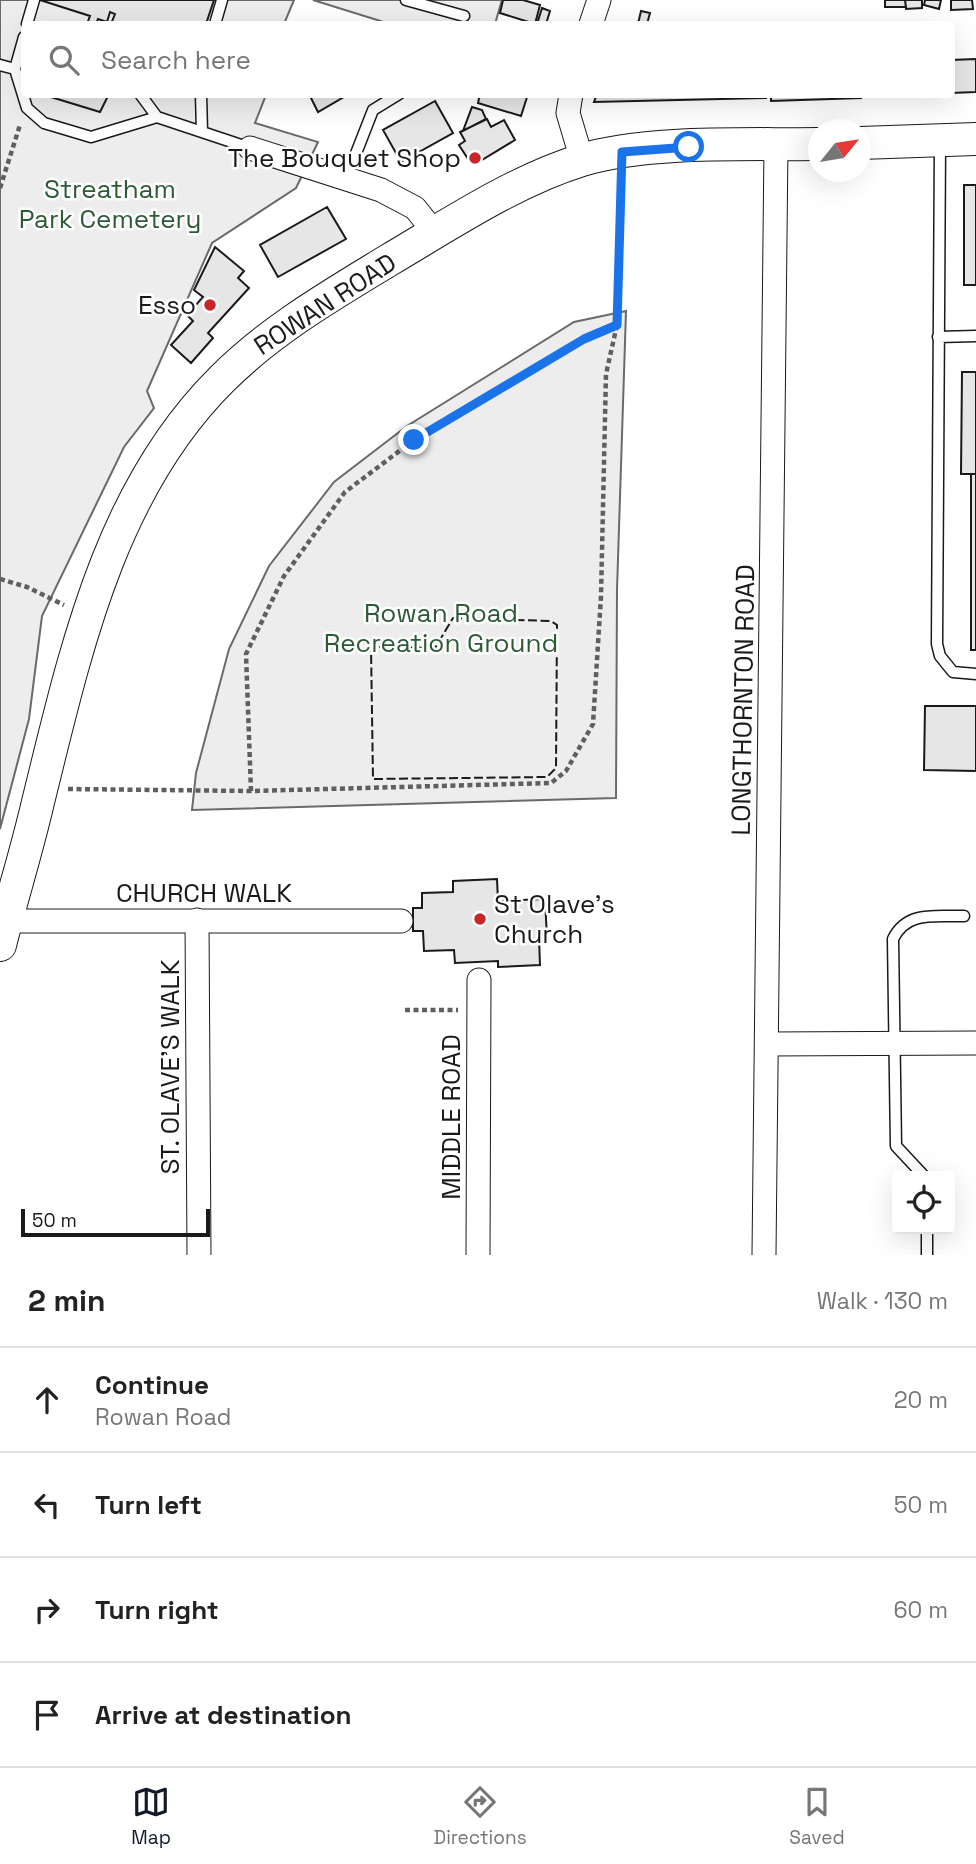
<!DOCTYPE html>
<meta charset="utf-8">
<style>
body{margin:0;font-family:"Space Grotesk",sans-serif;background:#f2f2f2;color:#222}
.controls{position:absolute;right:21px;bottom:21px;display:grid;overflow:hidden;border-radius:7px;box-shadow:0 7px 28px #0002}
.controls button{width:63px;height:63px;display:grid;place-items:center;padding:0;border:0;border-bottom:2px solid #e0e0e0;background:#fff;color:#222;font:35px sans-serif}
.compass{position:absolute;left:808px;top:119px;width:63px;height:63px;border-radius:50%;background:#fff;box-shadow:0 7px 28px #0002;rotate:60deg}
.scale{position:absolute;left:21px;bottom:18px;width:189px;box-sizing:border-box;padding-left:7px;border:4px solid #1a1a1a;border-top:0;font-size:19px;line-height:24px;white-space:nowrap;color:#1a1a1a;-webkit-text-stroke:5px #fff;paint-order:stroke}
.stop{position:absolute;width:21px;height:21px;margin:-16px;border:5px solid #1a73e8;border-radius:50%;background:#fff}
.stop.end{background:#1a73e8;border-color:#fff;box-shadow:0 2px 7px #0008}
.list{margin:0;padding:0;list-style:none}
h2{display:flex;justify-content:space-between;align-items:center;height:91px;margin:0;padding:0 28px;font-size:30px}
h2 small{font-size:23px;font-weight:400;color:#767676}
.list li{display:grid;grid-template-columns:46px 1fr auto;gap:21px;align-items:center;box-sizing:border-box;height:105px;padding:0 28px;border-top:2px solid #e0e0e0}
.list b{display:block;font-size:26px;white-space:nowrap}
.list p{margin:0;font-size:23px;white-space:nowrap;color:#767676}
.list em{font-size:23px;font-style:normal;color:#767676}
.icon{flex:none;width:38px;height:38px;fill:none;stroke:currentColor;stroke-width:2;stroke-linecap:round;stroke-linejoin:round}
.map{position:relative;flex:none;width:976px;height:1255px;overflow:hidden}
.search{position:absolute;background:#fff;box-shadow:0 7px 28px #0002;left:21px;right:21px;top:21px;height:77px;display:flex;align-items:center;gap:18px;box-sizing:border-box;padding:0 24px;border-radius:7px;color:#767676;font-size:26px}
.sheet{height:511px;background:#fff}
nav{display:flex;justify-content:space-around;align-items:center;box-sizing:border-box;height:98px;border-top:2px solid #e0e0e0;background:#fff;font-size:19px;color:#767676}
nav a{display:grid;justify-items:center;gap:4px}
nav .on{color:#111827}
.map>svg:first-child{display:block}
.green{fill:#ededed;stroke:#6a6a6a;stroke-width:2}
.building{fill:#e6e6e6;stroke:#1a1a1a;stroke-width:2}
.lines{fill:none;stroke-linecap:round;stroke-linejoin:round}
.service-casing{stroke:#1a1a1a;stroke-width:13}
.minor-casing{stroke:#1a1a1a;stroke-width:25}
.secondary-casing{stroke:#1a1a1a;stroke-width:34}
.path{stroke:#5f5f5f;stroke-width:4.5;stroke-dasharray:5 3.5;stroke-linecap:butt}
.service{stroke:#fff;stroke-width:10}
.minor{stroke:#fff;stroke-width:23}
.secondary{stroke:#fff;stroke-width:32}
.fence{stroke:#1a1a1a;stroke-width:2;stroke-dasharray:9 3.5;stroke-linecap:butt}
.route{stroke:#1a73e8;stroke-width:9}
.poi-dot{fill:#c62828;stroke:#fff;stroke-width:2.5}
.labels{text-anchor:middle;stroke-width:5;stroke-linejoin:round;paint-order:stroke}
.poi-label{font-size:26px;fill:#1a1a1a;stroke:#fff;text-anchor:end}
.park-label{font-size:26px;fill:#2b5a34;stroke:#fff}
.street-label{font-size:26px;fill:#1a1a1a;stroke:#fff}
</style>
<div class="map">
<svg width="976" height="1255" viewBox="0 0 976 1255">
<rect width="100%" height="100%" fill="#fff"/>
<path class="green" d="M0,0H294L284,24H24V94L266,95L255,123L318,142L296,188L212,243L147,391L154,408L124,447L42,616L29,719L0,829Z
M313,0H502L495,24H390Z
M626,311L617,590L616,798L192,810L196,773L229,649L269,566L334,482L407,426L574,322Z"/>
<path class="building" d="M40,0H214L206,24H111L115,14L110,12L107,22L98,19L96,24H87L90,16Z
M503,0H523L540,5L535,24L500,13Z
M885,0H905L906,7H885Z
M905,0H922V8L906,9Z
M925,0H941L939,9L924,5Z
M951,0H972L973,9L951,10Z
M542,8L550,11L546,24H537Z
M641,11L650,13L647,24H638Z
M976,59V92L951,93V60Z
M41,94H109L100,112Z
M309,94H349L318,112Z
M480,94H528L521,116L478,103Z
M597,94H766V98L594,102Z
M771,94H861V98L771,101Z
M435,101L453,133L401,162L383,130Z
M472,107L482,110L486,119L463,131Z
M487,119L491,127L504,120L515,140L477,163L470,162L459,145L465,141L460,132Z
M964,185H976V285H964Z
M327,207L346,239L278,277L260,245Z
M215,247L244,271L238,278L249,288L208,333L213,338L191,363L171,345L193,321L187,315L203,297L194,290Z
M962,372H976V474H961Z
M971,474H976V650H971Z
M925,706H976V771L924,770Z
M497,879L498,901L545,899L547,938H539L540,965L498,967V961L455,963L454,950L424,951L423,931H413V908H422V893L453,892V881Z"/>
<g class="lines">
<defs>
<path id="service" d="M406,0L464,16
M27,24L34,0
M215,24L222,0
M24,37L15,69L27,108L44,123L91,137L157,117
M0,65L15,69
M140,94L157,117L250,148
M201,94L202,132
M940,143L937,644L940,656L953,672L976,674
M346,179L373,110L399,94
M938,337L976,336
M924,1176L896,1146L893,939C907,910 936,917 964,916
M927,1229V1255"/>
<path id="minor" d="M591,24L599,0
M571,94L568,113L582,160
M250,148L381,190L415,208L435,233
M197,920L199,1255
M6,921H401
M767,1044L976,1043
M478,1255L479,980
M764,1255L776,145"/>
<path id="secondary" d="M860,143L976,139
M0,945C12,897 27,850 38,802C75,653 109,491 222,379C271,330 330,296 389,260C450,224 514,181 582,160C646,140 750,145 818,144"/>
</defs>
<use href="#service" class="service-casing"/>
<use href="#minor" class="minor-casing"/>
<use href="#secondary" class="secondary-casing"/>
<path class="path" d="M0,188L20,125
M0,579L27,587L64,605
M68,789L251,791L551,783L566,771L593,724L601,596L606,374L617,325L621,178
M251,791L246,654L284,576L345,492L414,440L584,339L616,325
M405,1010H458"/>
<use href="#service" class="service"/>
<use href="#minor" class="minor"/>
<use href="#secondary" class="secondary"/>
<path class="fence" d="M453,618L551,621L557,625L556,768L547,777L373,779L371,647L435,648Z"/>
</g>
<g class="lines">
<path class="route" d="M414,440L584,339L617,325L622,152L689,147"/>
</g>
<g class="poi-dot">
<circle cx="475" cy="158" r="7"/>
<circle cx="210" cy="305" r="7"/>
<circle cx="480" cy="919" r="7"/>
</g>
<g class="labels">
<g class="poi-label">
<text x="461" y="167">The Bouquet Shop</text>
<text x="196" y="314">Esso</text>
<text x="494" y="913" text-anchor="start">St Olave's<tspan x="494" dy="30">Church</tspan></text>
</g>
<g class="park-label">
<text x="110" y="198">Streatham<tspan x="110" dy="30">Park Cemetery</tspan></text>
<text x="441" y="622">Rowan Road<tspan x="441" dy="30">Recreation Ground</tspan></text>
</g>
<g class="street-label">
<text transform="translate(325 304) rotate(-33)" y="9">ROWAN ROAD</text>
<text transform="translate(743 700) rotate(-89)" y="9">LONGTHORNTON ROAD</text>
<text x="204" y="902">CHURCH WALK</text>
<text transform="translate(170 1067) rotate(-90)" y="9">ST. OLAVE'S WALK</text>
<text transform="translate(451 1117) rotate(-90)" y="9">MIDDLE ROAD</text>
</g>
</g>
</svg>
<div class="controls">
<button><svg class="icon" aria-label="locate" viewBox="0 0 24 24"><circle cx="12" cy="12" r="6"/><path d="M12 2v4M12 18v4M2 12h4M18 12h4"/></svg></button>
</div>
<svg class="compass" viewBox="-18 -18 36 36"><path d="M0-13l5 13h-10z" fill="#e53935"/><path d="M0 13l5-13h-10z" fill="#767676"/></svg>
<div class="scale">50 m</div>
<div class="stop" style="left:689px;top:147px"></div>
<div class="stop end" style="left:414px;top:440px"></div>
<div class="search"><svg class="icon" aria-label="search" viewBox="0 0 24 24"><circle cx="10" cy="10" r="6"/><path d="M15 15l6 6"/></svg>Search here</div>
</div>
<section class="sheet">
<h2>2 min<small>Walk · 130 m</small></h2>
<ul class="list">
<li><svg class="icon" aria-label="ahead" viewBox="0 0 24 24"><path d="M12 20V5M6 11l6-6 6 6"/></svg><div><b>Continue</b><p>Rowan Road</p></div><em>20 m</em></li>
<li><svg class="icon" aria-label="left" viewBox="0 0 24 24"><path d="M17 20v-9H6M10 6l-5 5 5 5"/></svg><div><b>Turn left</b></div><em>50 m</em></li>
<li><svg class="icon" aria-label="right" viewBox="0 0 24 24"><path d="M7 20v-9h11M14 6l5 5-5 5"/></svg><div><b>Turn right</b></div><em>60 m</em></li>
<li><svg class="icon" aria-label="arrive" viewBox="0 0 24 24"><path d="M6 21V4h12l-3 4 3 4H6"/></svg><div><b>Arrive at destination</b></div></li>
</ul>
</section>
<nav>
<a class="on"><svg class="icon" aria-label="map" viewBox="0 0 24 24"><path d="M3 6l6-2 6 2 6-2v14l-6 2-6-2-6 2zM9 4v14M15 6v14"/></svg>Map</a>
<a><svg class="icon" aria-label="directions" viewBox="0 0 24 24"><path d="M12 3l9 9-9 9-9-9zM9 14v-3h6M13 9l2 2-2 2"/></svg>Directions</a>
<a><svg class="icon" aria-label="saved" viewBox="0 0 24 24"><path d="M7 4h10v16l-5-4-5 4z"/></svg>Saved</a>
</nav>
